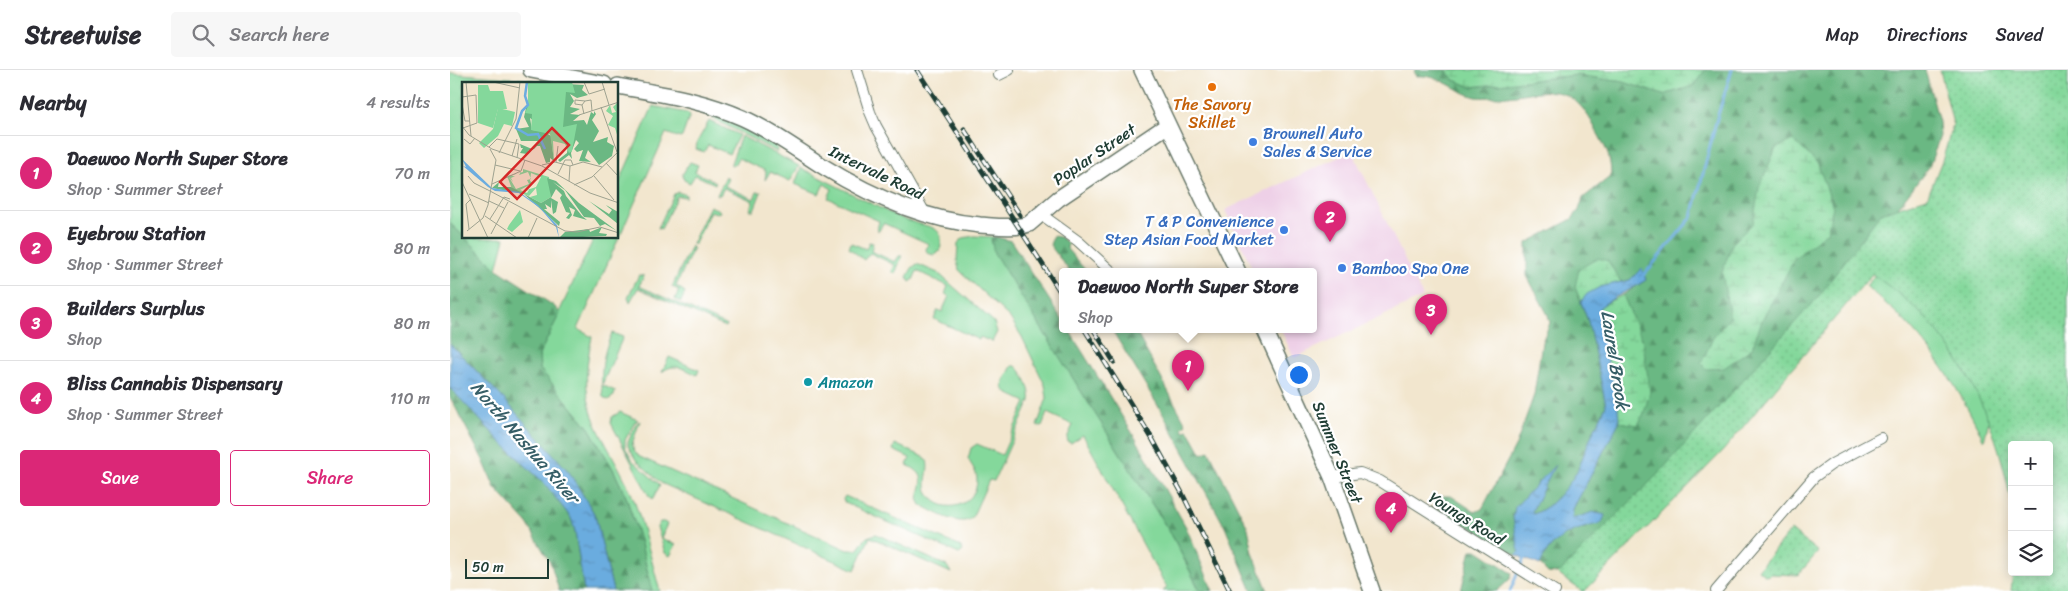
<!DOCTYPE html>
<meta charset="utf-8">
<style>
body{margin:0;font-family:Sriracha,sans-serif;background:#f7f7f7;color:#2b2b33}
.controls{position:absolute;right:15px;bottom:15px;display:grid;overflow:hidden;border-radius:5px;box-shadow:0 2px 12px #0003}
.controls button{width:45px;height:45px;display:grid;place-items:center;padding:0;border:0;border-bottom:1px solid #e1e1e2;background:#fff;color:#2b2b33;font:25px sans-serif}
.scale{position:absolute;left:15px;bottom:12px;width:84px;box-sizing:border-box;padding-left:5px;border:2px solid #1f3d34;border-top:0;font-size:14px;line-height:18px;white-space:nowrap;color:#1f3d34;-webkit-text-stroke:4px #fff;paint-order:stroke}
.you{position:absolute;left:848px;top:304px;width:18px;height:18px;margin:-12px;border:4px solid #fff;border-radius:50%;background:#1a73e8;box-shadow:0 0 0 8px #1a73e833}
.badge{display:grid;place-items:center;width:32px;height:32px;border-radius:50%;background:#db2777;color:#fff;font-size:16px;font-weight:700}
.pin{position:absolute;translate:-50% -41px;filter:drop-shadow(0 1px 2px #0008)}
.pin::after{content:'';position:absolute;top:26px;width:18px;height:15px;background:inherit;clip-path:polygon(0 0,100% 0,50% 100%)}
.popup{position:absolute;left:609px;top:198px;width:258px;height:65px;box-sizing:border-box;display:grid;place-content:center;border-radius:5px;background:#fff;filter:drop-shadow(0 1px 4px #0005);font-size:16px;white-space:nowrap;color:#7c7c81}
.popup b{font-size:19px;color:#2b2b33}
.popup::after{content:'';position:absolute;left:50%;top:100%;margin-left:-10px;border:10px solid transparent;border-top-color:#fff}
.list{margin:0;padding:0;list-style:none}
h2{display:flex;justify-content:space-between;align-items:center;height:65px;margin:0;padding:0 20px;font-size:21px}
h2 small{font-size:16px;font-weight:400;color:#7c7c81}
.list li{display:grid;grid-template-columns:32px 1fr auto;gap:15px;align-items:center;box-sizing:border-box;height:75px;padding:0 20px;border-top:1px solid #e1e1e2}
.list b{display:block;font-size:19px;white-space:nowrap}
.list p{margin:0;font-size:16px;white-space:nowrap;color:#7c7c81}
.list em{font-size:16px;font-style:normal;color:#7c7c81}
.actions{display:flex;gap:10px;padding:15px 20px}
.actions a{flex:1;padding:11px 0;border:1px solid #db2777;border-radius:5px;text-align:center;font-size:18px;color:#db2777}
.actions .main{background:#db2777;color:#fff}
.icon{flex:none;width:28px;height:28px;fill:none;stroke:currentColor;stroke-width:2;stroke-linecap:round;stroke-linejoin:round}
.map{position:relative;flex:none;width:1618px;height:521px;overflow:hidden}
header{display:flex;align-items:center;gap:30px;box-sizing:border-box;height:70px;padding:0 25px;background:#fff;border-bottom:1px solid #e1e1e2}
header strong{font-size:24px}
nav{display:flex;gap:28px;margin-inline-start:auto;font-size:18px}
.search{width:350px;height:45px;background:#f7f7f7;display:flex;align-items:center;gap:12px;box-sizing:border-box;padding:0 18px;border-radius:5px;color:#7c7c81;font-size:19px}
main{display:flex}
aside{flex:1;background:#fff}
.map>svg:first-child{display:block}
.built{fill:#eed0e7}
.green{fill:#84d89b;stroke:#528a68}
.forest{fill:url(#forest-firs);stroke:#457a5c}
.wetland{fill:url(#wetland-marsh);stroke:#528a68}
.park{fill:url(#park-dots);stroke:#528a68}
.water{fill:url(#water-ripples);stroke:#45748a}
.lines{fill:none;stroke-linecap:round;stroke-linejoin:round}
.stream{stroke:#6bacdf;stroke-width:3}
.minor-casing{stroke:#69786a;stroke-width:12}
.secondary-casing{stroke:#69786a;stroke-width:18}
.minor{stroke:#fff;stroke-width:10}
.secondary{stroke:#fff;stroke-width:15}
.rail-casing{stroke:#1f3d34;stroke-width:5}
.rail{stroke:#fff;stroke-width:3;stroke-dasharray:9;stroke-linecap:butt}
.food-dot{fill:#e8710a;stroke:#fff;stroke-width:2}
.shop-dot{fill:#3f7fe0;stroke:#fff;stroke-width:2}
.culture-dot{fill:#0f9aa8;stroke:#fff;stroke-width:2}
.labels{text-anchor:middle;stroke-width:4.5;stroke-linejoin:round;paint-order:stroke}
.food-label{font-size:16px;fill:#c56008;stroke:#fff}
.shop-label{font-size:16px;fill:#366cbe;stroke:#fff;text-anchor:start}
.street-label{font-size:16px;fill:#1f3d34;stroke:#fff}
.culture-label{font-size:16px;fill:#0d838f;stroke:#fff;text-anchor:start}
.water-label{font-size:18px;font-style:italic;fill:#365e67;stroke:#fff}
.inset-river{fill:none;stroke:#6bacdf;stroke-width:2.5}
.inset-road{fill:none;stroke:#9ea290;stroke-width:1}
.view{fill:#d62828;fill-opacity:0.15;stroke:#d62828;stroke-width:2.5}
.inset-edge{fill:none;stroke:#1f3d34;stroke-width:2.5}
</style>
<header>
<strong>Streetwise</strong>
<div class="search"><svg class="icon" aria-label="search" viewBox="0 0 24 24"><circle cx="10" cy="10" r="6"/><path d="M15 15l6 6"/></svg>Search here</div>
<nav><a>Map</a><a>Directions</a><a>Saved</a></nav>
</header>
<main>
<aside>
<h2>Nearby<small>4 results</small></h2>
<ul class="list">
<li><span class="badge">1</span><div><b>Daewoo North Super Store</b><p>Shop · Summer Street</p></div><em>70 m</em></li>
<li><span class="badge">2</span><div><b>Eyebrow Station</b><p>Shop · Summer Street</p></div><em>80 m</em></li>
<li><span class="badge">3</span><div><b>Builders Surplus</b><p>Shop</p></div><em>80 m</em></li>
<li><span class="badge">4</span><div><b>Bliss Cannabis Dispensary</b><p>Shop · Summer Street</p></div><em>110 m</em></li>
</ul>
<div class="actions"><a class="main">Save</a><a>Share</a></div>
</aside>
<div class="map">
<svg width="1618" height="521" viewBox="0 0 1618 521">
<defs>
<pattern id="forest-firs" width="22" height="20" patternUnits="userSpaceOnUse" patternTransform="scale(1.25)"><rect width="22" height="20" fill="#6bb883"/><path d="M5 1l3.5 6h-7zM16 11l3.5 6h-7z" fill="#57976c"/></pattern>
<pattern id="wetland-marsh" width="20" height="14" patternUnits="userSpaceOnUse" patternTransform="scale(1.25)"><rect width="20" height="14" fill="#84d89b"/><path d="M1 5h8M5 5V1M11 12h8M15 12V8" fill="none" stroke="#72ba86"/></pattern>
<pattern id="park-dots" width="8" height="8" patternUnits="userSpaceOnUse" patternTransform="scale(1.25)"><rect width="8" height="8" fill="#84d89b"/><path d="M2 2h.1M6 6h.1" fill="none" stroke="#72ba86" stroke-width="1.8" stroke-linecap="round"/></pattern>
<pattern id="water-ripples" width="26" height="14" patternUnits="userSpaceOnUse" patternTransform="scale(1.25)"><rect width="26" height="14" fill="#6bacdf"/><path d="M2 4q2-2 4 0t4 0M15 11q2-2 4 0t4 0" fill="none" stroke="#578db6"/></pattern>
</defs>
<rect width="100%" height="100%" fill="#fff"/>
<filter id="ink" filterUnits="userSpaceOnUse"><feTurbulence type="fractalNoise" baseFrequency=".02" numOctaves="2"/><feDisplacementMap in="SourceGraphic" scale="10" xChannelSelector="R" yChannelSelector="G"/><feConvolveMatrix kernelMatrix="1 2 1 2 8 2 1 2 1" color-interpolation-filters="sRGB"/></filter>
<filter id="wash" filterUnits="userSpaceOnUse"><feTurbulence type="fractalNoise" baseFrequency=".0096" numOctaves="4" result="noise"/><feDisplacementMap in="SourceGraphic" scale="20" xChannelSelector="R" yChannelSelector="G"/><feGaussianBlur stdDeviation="1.12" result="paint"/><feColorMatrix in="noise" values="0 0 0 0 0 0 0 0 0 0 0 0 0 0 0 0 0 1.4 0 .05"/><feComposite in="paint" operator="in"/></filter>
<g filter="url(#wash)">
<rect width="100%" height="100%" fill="#f2e6ce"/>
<path class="built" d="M902,81L973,227L844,288L831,260H863V202H804L775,140Z"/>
<path class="green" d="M0,3L83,10L89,14H14V167L0,153Z
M203,36L237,43L240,45L232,67L230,68L216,63L128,259L142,267C124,346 154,360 182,425C194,456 201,490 210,521H202L190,470L176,427L163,399L139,358L90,300L89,285L144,168H168V115Z
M268,46L313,65L327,75V82L262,48Z
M259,51L289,65L279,84L258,75L254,82L246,79L247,72Z
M291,66L349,96L340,111L320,102L315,110L316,101L288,88L284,95H281V93Z
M240,92L248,95L245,102L266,112L265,114L245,105L240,113L234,110L232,105Z
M351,98L444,145C450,147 456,151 463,152C482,158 495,156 490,181L484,185L477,183L476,179L479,174L433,153L429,161L427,160L429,151L378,128L382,119L374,114L369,124L345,114Z
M276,106L278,109L275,116L304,129L307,122H311L304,140H300L303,131L274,118L270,125H267Z
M228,122L236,125V127L227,126L211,159L208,158L224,124Z
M1481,135L1539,350L1534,371C1515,330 1492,291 1461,258C1448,243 1431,230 1416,216Z
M260,136L269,140L270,142L267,143L260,141L245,174H242Z
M524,166L547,167L541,169L545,183L724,469L750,521H713L717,518L633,365L621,373L618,372L617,368L623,355L597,343L592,356H587L597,328L595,315L572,267L560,248L509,200L507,190L508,173L513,168Z
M15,168H55L47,199L17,170Z
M419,172L423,173L421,181L445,192L449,186H452L445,204L442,201L445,195L420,183L414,190L399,178L401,173L416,179Z
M241,176L243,179L226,216L235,222L231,232L225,229L229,220L222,217Z
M467,194L488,203L544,252L547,262L542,272L530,267L529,270L484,249L488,240L492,242L499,226L495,224L498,216L467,201L463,210L460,212L457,207L462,198Z
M189,205L194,206L189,216L276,255L275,257L188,218L180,232L178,227Z
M162,263L173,267L152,315L165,321L164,326L158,330L153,327C150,304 152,284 162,263Z
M219,287L249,300L247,305C235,299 224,292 212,302Z
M562,296H566C574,303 582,321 580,331L544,411L539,410L522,448C509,458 484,441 471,435L468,429C471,412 478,405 457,395L460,388L443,380L445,374L476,388C482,399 471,412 479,425C493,446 527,436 527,410C527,402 522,396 518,389L521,378L527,374L552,385L576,332L557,323L553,318L554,311Z
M170,342L188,350L185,352L175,370V377L182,390L210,415L203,429L199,426L161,353L162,347Z
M190,351L182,374L185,382L190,387L398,480H407L417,467L426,464L497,496L501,503L420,467L405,500L211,413L186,390L178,376V372L186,354Z
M395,426L511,477L513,481L509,484L395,433L393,429Z
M210,452H214L217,454L211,468L226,475L220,486L215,483L207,457Z"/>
<path class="forest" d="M964,0H996L1003,9L1021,17L1126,5L1174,12L1213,25L1243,16L1255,0H1475L1489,52L1490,66L1479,97L1403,195L1135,521H1132L1108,504L1098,503L1090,495C1102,465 1124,460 1152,452L1122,450L1123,439L1169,352L1188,354L1178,238L1173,225L1196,210L1192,199L1180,210L1171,212L1158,191L1125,217L1138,251L1156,335C1151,349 1143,360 1138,374C1134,382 1132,391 1128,399C1121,415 1100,439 1083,444L1082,441L1088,429V411L1069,482L1066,485L988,438L986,435L992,426H1001L1025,442L1032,439L1066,375L1084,325L1092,272L1100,253L1098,245L1077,206V173L1122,149L1129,140L1133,128L1161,106C1161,83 1154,76 1144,56C1117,5 1091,25 1045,27C1039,27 1032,28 1026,27C1003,21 991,4 966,6Z
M0,153L47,199L104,236L110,243L89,285L90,299L139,358L163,399L176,427L190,470L202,521H163L145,445L119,402L52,327L0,274Z
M603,166L610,167L618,173L617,179L637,202H620L600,175Z
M547,167L561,171L613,251V260H619L689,374L736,457L763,521H750L724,469L544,183L541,169Z
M662,260H695L687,264L736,354L732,358L734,362L738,359L752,384L759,381L798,458L803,483L818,521H802L775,457L713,344Z
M0,318L52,373L95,414L121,448L125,461L134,521H109L101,494L77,453L45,418L33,390L0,327Z
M1021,480H1027L1062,503L1060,509L1047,521H1011Z"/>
<path class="wetland" d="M996,0H1255L1243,16L1213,25L1174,12L1126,5L1021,17L1003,9Z
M1343,70L1368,94L1383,137L1377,162L1345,188L1313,248L1302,278L1274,298L1256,299L1251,293L1263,268L1280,247L1272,203L1282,174L1303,153L1309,118L1326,78Z
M1148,188L1158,191L1171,212C1155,216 1141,219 1131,232L1125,217L1129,199Z
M1173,225L1193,272L1200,322L1194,343L1188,355L1169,352L1167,322L1158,294L1156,266L1149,244V238L1156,233Z"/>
<path class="park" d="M1490,0H1618V521H1561L1563,502H1599V375H1562V442C1553,367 1515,278 1455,229C1445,220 1433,212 1422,204L1272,382L1135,521H1132L1108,504L1208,404L1368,227L1431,143L1477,128L1493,88L1503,54Z
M1341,460L1368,482L1348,505L1321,504L1316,506L1308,500Z"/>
<path class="water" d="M1192,198L1196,210C1182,219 1161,228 1149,238V244L1156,266L1158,294L1167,322L1169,352L1123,439L1122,449L1143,442L1155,445L1152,453C1124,460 1102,465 1090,495L1066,485L1069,482L1063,448L1065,437L1105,395L1082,441L1083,444C1099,440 1121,414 1128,399C1132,391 1134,382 1138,374C1143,360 1151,349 1156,335L1138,251L1131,232L1137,224L1150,217L1180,210Z
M0,274L52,327L119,402L145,445L163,521H134L125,461L121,448L95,414L52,373L0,318Z"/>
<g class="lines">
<path class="stream" d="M1193,206L1242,147L1267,48L1282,0
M1060,521L1075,486"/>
</g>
</g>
<g filter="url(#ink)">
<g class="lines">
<defs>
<path id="minor" d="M407,0L420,42L426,56L476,145
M549,5L559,0
M592,145L628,171L662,202
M882,407L910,403L930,411L1105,521
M1266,521L1364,407L1382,394L1431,368"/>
<path id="secondary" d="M81,0L154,14
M692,0L788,202
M168,16C210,24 253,30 293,48C322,61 347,80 374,97C421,126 475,150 530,155C545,156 565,159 579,154L608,129L718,55
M815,260L882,407L922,521"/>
</defs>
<use href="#minor" class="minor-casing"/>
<use href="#secondary" class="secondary-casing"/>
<use href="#minor" class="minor"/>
<use href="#secondary" class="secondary"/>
<defs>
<path id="rail" d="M467,0L613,226
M514,59L570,145
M635,260L703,370L732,423L780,521
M644,260L664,292"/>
</defs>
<use href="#rail" class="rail-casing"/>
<use href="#rail" class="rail"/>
</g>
</g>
<circle class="food-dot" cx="762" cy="17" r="5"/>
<g class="shop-dot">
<circle cx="803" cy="72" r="5"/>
<circle cx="834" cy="160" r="5"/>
<circle cx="892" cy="198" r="5"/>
</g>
<circle class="culture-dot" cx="358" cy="312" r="5"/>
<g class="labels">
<g class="food-label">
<text x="762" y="40">The Savory<tspan x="762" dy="18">Skillet</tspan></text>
</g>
<g class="shop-label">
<text x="813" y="69">Brownell Auto<tspan x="813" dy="18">Sales &amp; Service</tspan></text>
<text x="824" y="157" text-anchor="end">T &amp; P Convenience<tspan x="824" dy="18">Step Asian Food Market</tspan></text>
<text x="902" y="204">Bamboo Spa One</text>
</g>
<g class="street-label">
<text transform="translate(644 84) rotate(-34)" y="6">Poplar Street</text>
<text transform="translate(427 102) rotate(26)" y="6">Intervale Road</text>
<text transform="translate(888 382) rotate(68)" y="6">Summer Street</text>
<text transform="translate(1017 448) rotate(32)" y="6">Youngs Road</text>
</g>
<g class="culture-label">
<text x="368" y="318">Amazon</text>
</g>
<g class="water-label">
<text transform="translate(1165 290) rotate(81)" y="6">Laurel Brook</text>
<text transform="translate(75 372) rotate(49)" y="6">North Nashua River</text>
</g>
</g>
<g transform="translate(12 12)">
<rect width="156" height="156" fill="#f2e6ce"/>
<path d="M36,26L53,30L50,44L42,42L36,54L22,66L17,61L31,47ZM61,87L87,95L89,115L79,121L68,115L75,113L74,106L67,114L50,107L45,94L61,90ZM59,90L57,93L66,90L69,97L65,98L67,102L54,107L47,95L51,100L49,96L53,94H49ZM69,91L79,95L74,105L62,109L67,108L65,111L58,108L71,101L68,99ZM58,128L61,140L50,150L45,147L47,143Z" fill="#84d89b" fill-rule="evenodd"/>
<path d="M70,0L122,3L120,8L126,13L115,16L108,12L112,19L108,25L118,27L108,32L118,33L111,39L122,38L125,43L129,30L132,32V29L134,32L130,38L137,49L131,60L146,55L145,60L152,64L150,74L137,83L126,68L123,76L129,80L117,79L121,68L115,70L112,67L117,61L114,58L109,71L110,77L107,73L98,80L96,78L105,71L106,64L68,36L70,48L81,49L89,54L92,79L88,76V80L84,81L78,64H75L72,67L69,68H67L65,72L58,71L61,66H59L58,62L70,67L78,59H59L54,47L67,45L62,35ZM85,96L94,99L117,121L155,149L143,142L138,144L132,136L122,135L103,108L91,100L102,109L104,114L120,134L125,138L111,134L113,128L107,125L110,133L107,137L104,136L108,131L104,130L98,116L100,113L94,107L89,116L96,120L94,130L91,132L89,118V126L83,122L85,127H82L98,140L97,144L62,112L30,106L37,100L36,105H49L79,121L89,115ZM127,119L147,132L150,128L146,125L144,123L156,130V142ZM140,145L137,151L145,152L144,154L97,156L103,150L127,147L128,150Z" fill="#6bb883"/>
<path d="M16,3H26L28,9H41L45,27H36L31,46L16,41Z" fill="#84d89b"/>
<path d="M66,0H110L113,11L104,10L101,45L115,42L110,69L107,71L103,62L91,59L92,79L88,52L69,48L70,32L63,31L66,24ZM156,20V56L153,46L146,43L151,34L144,29L148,23L150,31L154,30L151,25Z" fill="#84d89b"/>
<path d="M0,77L30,106L57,110L76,123L95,143L97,156L94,145L78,126L57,111L33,109L26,105L1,84L4,85Z" fill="#6bacdf"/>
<path class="inset-river" d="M65,0L63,14L66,23L60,29L54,46L66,53L76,52L83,67"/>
<path class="inset-road" d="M4,0L9,54M31,0L58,6M122,0L127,12L143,7M140,0L147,23M0,15L14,13L15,41L1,46M0,22L3,39H8M120,23L113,22V18L123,19M139,25L155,70M122,32L120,23L123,19L129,18L130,29M117,33L157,20M0,44L7,53L30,67L80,84L128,111L157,121M2,57L8,62L13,56M27,65L35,57L57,62L55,76M37,71L54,37L58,0M50,74L55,57M94,80L96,64M144,81L157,95M33,83L58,89M80,83L93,80L108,84L121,80L140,85M96,92L103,78H109L111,83M6,94L12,101L28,109M132,94L152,118M107,99L108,84M0,100L26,156M30,102L59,89L63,78M112,103L130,95L157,69M28,109L103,149L115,150L138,145L157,151M7,112L27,121M27,119L42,126M23,134L55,156M28,137L42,115L48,117M7,147L4,122L9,117M5,149L21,136L26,123L34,78L28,67M29,152L46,120M66,156L75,136"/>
<path class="view" d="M90,46L107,63L55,117L38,100Z"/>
<rect width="156" height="156" class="inset-edge"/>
</g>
</svg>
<div class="controls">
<button>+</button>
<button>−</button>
<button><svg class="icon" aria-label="layers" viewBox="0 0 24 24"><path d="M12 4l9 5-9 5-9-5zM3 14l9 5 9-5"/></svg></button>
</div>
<div class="scale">50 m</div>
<div class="you"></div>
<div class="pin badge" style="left:738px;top:321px">1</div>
<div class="popup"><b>Daewoo North Super Store</b>Shop</div>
<div class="pin badge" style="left:880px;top:172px">2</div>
<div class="pin badge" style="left:981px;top:265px">3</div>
<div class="pin badge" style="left:941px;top:463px">4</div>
</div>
</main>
